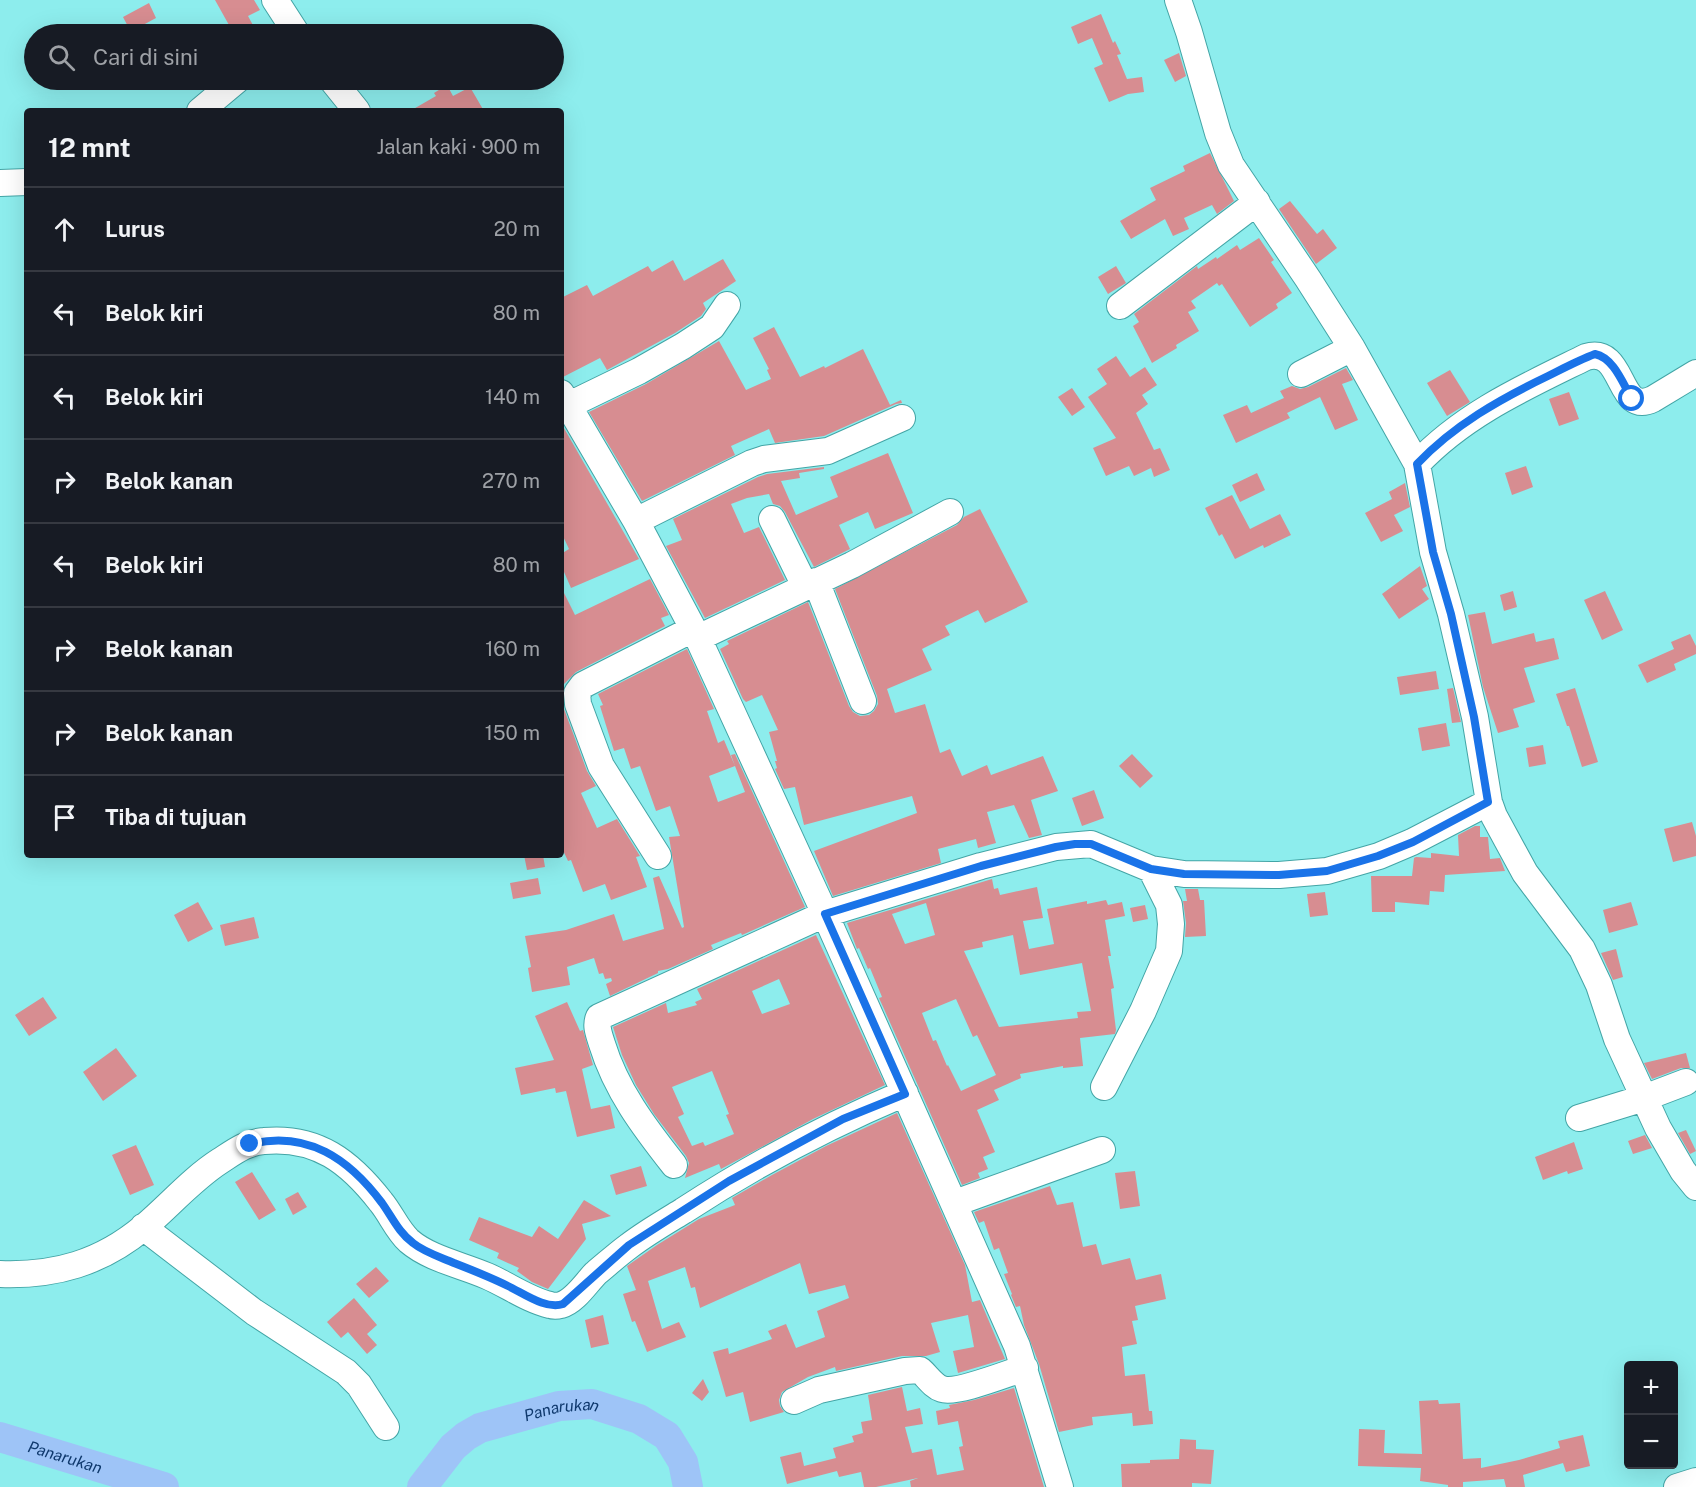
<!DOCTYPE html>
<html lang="id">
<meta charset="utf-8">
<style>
body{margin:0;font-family:"Public Sans",sans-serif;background:#20242c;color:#f1f3f6}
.controls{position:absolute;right:18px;bottom:18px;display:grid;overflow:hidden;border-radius:6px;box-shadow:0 6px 24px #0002}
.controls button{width:54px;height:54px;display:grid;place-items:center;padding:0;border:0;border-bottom:2px solid #363941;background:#171b24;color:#f1f3f6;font:30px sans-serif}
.stop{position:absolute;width:18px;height:18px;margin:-14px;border:4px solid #1a73e8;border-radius:50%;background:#fff}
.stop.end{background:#1a73e8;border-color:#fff;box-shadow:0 2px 6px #0008}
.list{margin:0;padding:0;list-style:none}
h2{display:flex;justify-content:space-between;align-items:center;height:78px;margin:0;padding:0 24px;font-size:26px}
h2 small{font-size:20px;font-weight:400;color:#9ea1a6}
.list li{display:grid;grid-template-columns:39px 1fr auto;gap:18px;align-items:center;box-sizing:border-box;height:84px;padding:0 24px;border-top:2px solid #363941}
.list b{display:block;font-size:22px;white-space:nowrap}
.list em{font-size:20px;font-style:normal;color:#9ea1a6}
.icon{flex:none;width:33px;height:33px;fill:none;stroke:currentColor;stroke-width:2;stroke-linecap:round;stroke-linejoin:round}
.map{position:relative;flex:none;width:1696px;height:1487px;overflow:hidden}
.search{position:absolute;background:#171b24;box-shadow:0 6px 24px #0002;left:24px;top:24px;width:540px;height:66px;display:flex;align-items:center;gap:15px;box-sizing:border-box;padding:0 21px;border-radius:33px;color:#9ea1a6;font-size:22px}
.panel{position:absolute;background:#171b24;box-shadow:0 6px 24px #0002;left:24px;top:108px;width:540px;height:750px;border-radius:6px}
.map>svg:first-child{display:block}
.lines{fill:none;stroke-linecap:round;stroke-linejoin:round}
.river{stroke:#9ec4f7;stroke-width:30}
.building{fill:#d78d91;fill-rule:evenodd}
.minor-casing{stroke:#43a5a6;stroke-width:28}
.minor{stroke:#fff;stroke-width:26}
.route{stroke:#1a73e8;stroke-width:8}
.labels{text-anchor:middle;stroke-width:5;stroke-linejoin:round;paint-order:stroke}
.water-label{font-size:16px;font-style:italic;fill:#0f396d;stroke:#edffff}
</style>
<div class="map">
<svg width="1696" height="1487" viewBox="0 0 1696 1487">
<rect width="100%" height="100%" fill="#8deded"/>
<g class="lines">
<g class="river">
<path id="s1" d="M0,1437L164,1487"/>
<path id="s2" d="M422,1487L453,1447L466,1436L480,1428L559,1406L592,1404L639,1419L667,1436L683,1462L688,1487"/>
</g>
</g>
<path class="building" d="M215,0H254L260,10L248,16L254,27L240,34H234Z
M149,3L156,18L143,25L148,34H132L123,17Z
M1101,14L1113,43L1115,41L1121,54L1117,55L1127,79L1142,77L1144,92L1128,94L1109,102L1094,68L1103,64L1092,38L1078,44L1071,27Z
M1179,53L1186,76L1175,82L1164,60Z
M447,85L453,96L470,87L484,111H410L436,96L434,93Z
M1210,153L1234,201L1217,214L1212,205L1184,218L1189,229L1173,236L1165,219L1131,239L1120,221L1156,200L1150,188L1185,171L1183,166Z
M1290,201L1317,234L1323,229L1337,248L1316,264L1279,209Z
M1259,238L1274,260L1271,262L1292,293L1276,304L1278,308L1250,327L1222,284L1219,286L1217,283L1191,301L1196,308L1188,312L1199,331L1176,345L1177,348L1152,363L1133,326L1139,322L1134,314L1197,266L1198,269L1216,257L1217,259L1237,245L1240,250Z
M723,259L736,281L703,303L706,309L701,316L675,333L607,370L600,358L561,378V298L587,285L593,296L648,266L652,272L673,260L684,281Z
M1116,266L1126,283L1108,294L1098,277Z
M774,327L800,377L824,366L825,368L863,349L890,405L901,400L902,403L896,404L824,436L775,443L769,429L731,446L735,455L642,501L589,412L646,384L719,341L746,390L771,379L767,370L769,369L753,338Z
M1116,356L1130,377L1145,367L1157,385L1142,395L1148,404L1136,413L1154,450L1160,448L1170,470L1154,477L1151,468L1134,476L1129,466L1106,476L1093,448L1116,438L1088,397L1107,384L1097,369Z
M1346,368L1353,380L1342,384L1358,420L1335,430L1320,397L1287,413L1290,418L1236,443L1223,415L1247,405L1251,413L1284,398L1280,391L1292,386L1300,389L1308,387Z
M1450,370L1470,402L1447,416L1427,383Z
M1072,388L1085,407L1072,416L1058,397Z
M1569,392L1579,419L1559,426L1549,399Z
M561,423L639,559L571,588L561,565V554L569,549L561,532Z
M888,453L913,513L875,529L868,512L839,525L850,549L814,567L785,512L780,506L773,504L769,494L747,498L731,504L744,533L759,527L785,580L705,618L666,546L682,540L673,519L758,477L767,474L824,467V469L799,473L800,478L781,481L796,515L838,497L830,477Z
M1526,466L1533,487L1512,495L1505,473Z
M1257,473L1265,490L1240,502L1232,485Z
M1405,483L1410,507L1394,515L1403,531L1381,542L1365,513L1392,499L1389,492Z
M1232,495L1250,529L1280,514L1291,535L1264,548L1263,545L1235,559L1222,534L1219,536L1205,508Z
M980,509L1028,602L985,623L978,610L945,626L950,635L922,649L932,670L887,689L895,713L925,704L940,753L950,749L962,776L987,765L991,775L1043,756L1058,791L1031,800L1042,835L1029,838L1014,805L987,812L996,843L978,848L976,839L938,849L941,863L833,896L814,851L917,813L912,796L804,825L795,787L784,789L775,769L777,768L775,761H777L769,732L778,730L762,695L746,702L743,699L720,649L729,644L727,641L808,602L849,706L853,712L860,716L869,715L874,711L878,704L877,696L835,589L957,525L964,517Z
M1420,566L1427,586L1422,589L1429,599L1399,619L1382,594Z
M650,579L669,615L661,618L665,626L576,672L561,687V587L575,615Z
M1513,591L1517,607L1504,611L1500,595Z
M1605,591L1623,630L1602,640L1584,600Z
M1485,612L1492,644L1534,633L1536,642L1554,638L1559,659L1524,668L1535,702L1513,709L1519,727L1498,733L1483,687L1468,615Z
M1690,634L1696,646V654L1674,664L1676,670L1647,683L1638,665L1674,649L1671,642Z
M687,649L714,709L707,711L718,743L724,740L735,766L731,755L735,754L805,907L742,935L741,933L711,945L713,949L668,969L658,971V973L610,996L606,984L612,981L611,978L605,979L603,973L599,974L594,958L567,967L570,985L532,992L528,968L531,967L525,936L566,930L614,914L623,941L664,929L653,878L659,876L682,928L684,927L669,837L680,836L670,806L656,811L640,766L631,769L624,748L614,751L600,706L603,705L598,694ZM735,766L745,792L718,802L709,776Z
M1436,671L1439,689L1400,695L1397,677Z
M1453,688L1461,722L1452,723L1447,689Z
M1575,688L1598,762L1582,767L1569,726H1567L1556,694Z
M561,696L564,709L587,771L596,786L581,793L597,828L617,819L640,856L636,857L647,887L611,900L605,884L583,892L571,860L568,861L561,846Z
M1446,723L1450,746L1422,751L1418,728Z
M1543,745L1546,764L1529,767L1526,748Z
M1132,754L1153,776L1140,788L1119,766Z
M1094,790L1104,818L1082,826L1072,798Z
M1692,822L1696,836V856L1673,862L1664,829Z
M1475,826H1480V837H1488L1490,859L1500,858L1505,871L1445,875L1444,892L1430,891L1429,905L1395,902V912H1372L1371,876H1412L1414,858L1416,857L1431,858V853L1459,856L1458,835Z
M524,855H543L545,867L527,870Z
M538,878L541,894L513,899L510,883Z
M992,879L994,889L998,888L1000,895L1037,887L1043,918L1023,921L1029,949L1054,944L1047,909L1087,901V904L1106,900L1108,905L1122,902L1125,916L1105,920L1111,956H1108L1114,988L1111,989L1116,1030L1115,1034L1080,1038L1083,1066L1063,1068V1066L1020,1074L1021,1078L994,1090L999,1100L977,1110L995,1152L983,1157L988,1169L978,1173L980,1178L962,1185L884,1009L879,998L882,997L870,968L868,969L859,948L857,949L847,923ZM926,903L935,935L905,944L892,914ZM1013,935L1020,975L1082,963L1091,1011L1077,1012L1078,1018L999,1027L964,951L983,947L982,942ZM956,999L973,1037L977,1035L996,1075L961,1091L948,1065L947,1066L936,1040L933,1041L922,1013Z
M1185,889H1198L1200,900H1204L1206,936L1185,937L1186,923L1183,901H1187Z
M1325,892L1328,915L1310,917L1307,894Z
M198,902L213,929L188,942L174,915Z
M1631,902L1638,925L1609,933L1603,910Z
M1145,905L1148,919L1133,922L1130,908Z
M254,917L259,938L225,946L220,925Z
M816,935L885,1085L813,1119L721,1169L719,1164L685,1178L689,1163L686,1156L654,1114L636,1085L622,1055L613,1027L666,1003L668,1013L697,1005L695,1002L702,999L697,989ZM779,979L790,1004L762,1014L752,991ZM712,1071L729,1114L726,1115L734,1134L705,1146L703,1142L692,1146L678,1117L684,1114L672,1087Z
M1616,949L1623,977L1613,980L1601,953Z
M43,997L57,1018L29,1036L15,1015Z
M567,1002L580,1031L583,1030L593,1065L582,1069L591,1109L610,1105L615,1128L577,1137L566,1091L556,1093L555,1088L521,1095L515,1068L554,1060L535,1016Z
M116,1048L137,1076L103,1101L83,1072Z
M1686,1053L1690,1068H1681L1652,1079L1644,1063Z
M897,1113L965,1265L972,1302L980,1300L1005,1359L958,1373L953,1351L974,1347L968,1315L931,1323L940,1352L926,1356H902L836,1371L835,1367L808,1377L782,1392L779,1400L780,1406L784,1412L750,1422L743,1392L726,1397L713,1352L728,1348L729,1354L772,1339L768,1331L786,1324L796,1348L825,1337L817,1311L849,1298L845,1285L809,1294L800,1263L700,1308L695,1287L691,1288L685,1267L648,1281L662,1329L679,1322L686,1337L647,1352L635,1321L632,1322L623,1294L636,1290L627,1266L657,1245L699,1219L735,1205L732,1198L772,1175L826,1146Z
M1686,1130L1696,1151L1690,1154L1678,1133Z
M1645,1135L1652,1148L1633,1154L1628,1141Z
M1574,1142L1583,1169L1568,1174L1567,1171L1543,1180L1535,1157Z
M136,1145L154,1185L130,1195L112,1155Z
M641,1166L647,1186L616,1195L610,1175Z
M1135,1171L1140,1206L1120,1209L1115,1173Z
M252,1172L276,1210L259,1220L235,1182Z
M1050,1186L1057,1205L1073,1202L1083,1247L1096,1244L1102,1265L1130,1258L1136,1280L1161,1274L1166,1299L1135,1306L1138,1320L1132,1321L1137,1344L1122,1347L1125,1376L1145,1374L1149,1411H1152L1153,1424L1133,1426L1132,1413L1092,1417L1093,1425L1059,1432L1039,1364L1024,1325L1020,1306L1016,1307L1011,1295L1012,1294L1004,1274L1008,1273L999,1248L994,1250L984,1221L979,1223L974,1212Z
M298,1192L307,1207L293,1215L285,1199Z
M584,1200L611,1216L582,1224L586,1239L548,1289L532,1282L517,1271L519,1268L497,1258L499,1253L469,1240L479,1217L532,1237L539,1226L558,1239Z
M376,1267L389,1281L369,1298L356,1284Z
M354,1298L377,1325L367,1334L377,1345L367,1354L348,1332L341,1338L327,1322Z
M603,1315L609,1344L591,1348L585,1320Z
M703,1379L709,1392L702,1401L692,1393Z
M902,1387L907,1411L920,1408L923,1424L905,1427L912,1453L932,1449L937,1475L964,1470L959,1447L963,1446L958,1421L938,1425L936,1411L950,1408L949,1405L974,1400L1014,1388L1044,1487H911L910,1481L918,1478L876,1487H864L861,1472L839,1477L837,1471L787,1484L780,1457L801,1452L804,1466L836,1458L833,1448L854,1442L852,1436L863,1433L861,1422L872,1420L868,1395Z
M1438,1400L1439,1404L1460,1403L1463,1459L1481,1458V1468L1519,1460L1560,1448L1558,1441L1583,1435L1590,1466L1566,1472L1563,1463L1523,1475L1525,1487H1506L1504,1479L1463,1482V1487H1448V1485L1420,1481L1421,1468L1358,1466L1359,1429L1385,1430L1384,1453L1422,1454L1419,1401Z
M1180,1439L1196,1440V1449L1214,1450L1211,1484L1192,1483V1487H1122L1121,1464L1150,1463V1460L1179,1459Z"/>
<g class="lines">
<defs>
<path id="minor" d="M275,0L297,34
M1178,0L1189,32L1218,133L1231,165L1308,279L1352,348L1417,464L1433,552L1451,614L1475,717L1489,802L1494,816L1525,873L1582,949L1599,985L1617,1039L1658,1128L1683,1171L1696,1187
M332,80L357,111
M200,111L237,80
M0,183L27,182
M1120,306L1257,202
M1301,374L1352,348
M561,393L636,521L698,638L825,914L1017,1346L1060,1487
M569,405L639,371L683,346L712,327L727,305
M1417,464C1464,414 1525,387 1586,357C1626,345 1616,417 1653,399L1696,373
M772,519L805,586
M636,521L752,463L764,459L828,451L902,418
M816,581L863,701
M698,638L852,565L950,512
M658,856L601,766L578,704L577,693L583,685L693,629
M1104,1087L1143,1011L1169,951L1171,924L1169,905L1151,869
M1579,1118L1644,1098L1686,1082
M674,1165C644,1127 616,1090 602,1044C599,1034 595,1026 599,1017L825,914L981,866L1056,847L1091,844L1151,869L1184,874L1279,875L1327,871L1379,856L1412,842L1489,802
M955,1203L1102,1150
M143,1227L254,1312L346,1372L359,1385L386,1427
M0,1274C55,1276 101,1263 144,1227C170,1205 192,1179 220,1161C234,1152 247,1142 264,1141C317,1136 350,1162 381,1202C391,1214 397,1230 409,1241C430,1259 462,1265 487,1276C508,1285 528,1300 550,1305C553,1306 557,1306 561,1305C575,1301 586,1283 596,1273C607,1264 618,1254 629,1246C646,1233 665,1222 683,1211C755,1164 827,1126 905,1093
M794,1401L819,1390L905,1371L920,1370C927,1376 933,1386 942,1389C957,1394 1008,1373 1025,1368
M1677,1487L1696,1481"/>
</defs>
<use href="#minor" class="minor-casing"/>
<use href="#minor" class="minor"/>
</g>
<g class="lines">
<path class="route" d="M250,1144C308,1130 349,1159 382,1203C392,1217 399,1233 413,1243C424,1252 440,1257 454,1263C472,1270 490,1277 508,1286C523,1293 546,1310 563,1304L629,1245L729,1181L843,1119L905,1094L825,914L981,866L1056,847L1075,844H1091L1151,869L1184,874L1279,875L1327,871L1378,856L1413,842L1488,802L1474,717L1451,614L1433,552L1417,464C1454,425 1500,399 1548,376C1564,368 1579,360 1595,354C1614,358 1623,384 1632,399"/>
</g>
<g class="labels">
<g class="water-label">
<text dy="6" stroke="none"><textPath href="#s2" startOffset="168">Panarukan</textPath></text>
<text dy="6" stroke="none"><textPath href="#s1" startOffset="68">Panarukan</textPath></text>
</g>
</g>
</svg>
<div class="controls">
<button>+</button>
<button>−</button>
</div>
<div class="stop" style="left:1632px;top:399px"></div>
<div class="stop end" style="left:250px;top:1144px"></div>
<div class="search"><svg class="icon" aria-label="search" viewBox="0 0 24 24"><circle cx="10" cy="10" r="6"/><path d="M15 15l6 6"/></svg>Cari di sini</div>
<section class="panel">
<h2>12 mnt<small>Jalan kaki · 900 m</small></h2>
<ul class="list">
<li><svg class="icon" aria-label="ahead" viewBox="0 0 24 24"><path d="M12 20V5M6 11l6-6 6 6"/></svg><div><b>Lurus</b></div><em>20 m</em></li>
<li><svg class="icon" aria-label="left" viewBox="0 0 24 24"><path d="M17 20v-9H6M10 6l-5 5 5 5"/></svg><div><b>Belok kiri</b></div><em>80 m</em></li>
<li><svg class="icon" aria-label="left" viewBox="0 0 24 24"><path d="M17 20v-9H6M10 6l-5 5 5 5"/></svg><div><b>Belok kiri</b></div><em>140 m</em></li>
<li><svg class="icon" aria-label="right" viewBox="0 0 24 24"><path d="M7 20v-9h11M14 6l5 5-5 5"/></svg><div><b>Belok kanan</b></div><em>270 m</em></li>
<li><svg class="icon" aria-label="left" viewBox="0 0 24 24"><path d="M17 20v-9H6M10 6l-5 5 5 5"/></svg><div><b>Belok kiri</b></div><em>80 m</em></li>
<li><svg class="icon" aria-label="right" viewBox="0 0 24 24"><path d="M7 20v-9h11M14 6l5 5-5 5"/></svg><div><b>Belok kanan</b></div><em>160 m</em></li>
<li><svg class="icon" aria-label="right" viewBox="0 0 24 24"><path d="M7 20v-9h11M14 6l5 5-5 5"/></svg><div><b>Belok kanan</b></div><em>150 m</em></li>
<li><svg class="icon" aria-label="arrive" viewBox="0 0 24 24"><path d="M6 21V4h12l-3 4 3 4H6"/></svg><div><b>Tiba di tujuan</b></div></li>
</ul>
</section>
</div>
